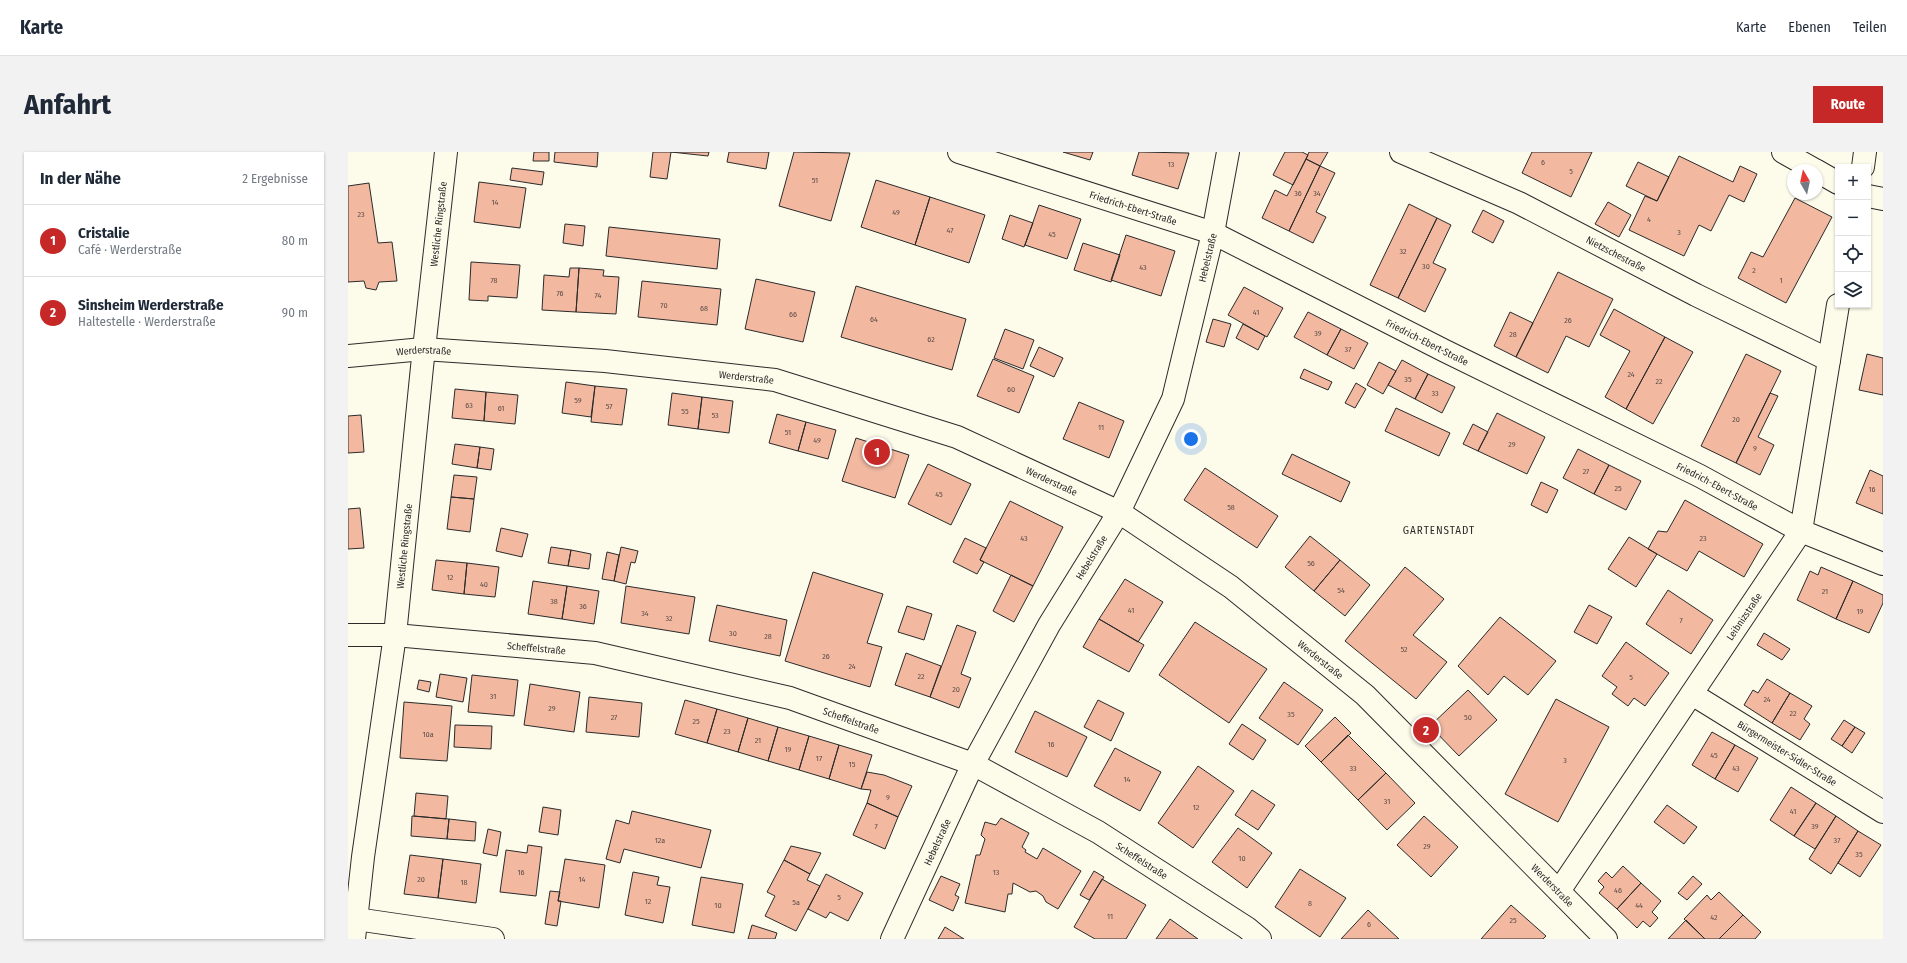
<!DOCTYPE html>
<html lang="de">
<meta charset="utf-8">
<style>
body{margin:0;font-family:"Fira Sans Condensed",sans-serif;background:#f2f2f3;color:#1f2937}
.controls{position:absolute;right:12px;top:12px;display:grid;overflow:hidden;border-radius:0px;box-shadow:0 1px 3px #0004}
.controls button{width:36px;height:36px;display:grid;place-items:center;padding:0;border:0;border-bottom:1px solid #e0e1e3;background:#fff;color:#1f2937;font:20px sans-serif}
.compass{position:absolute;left:1439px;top:12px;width:36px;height:36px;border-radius:50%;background:#fff;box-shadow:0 1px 3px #0004;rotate:351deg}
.you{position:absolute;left:843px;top:287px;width:14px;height:14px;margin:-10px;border:3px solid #fff;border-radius:50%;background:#1a73e8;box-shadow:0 0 0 6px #1a73e833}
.badge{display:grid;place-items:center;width:26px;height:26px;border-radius:50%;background:#c62828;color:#fff;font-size:13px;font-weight:700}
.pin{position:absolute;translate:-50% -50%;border:2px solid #fff;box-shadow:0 1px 4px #0006}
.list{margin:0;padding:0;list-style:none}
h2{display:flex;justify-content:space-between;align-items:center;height:52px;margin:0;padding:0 16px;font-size:17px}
h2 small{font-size:13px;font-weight:400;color:#747a83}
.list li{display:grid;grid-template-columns:26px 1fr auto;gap:12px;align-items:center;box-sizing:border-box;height:72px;padding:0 16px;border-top:1px solid #e0e1e3}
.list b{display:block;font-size:15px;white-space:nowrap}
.list p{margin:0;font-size:13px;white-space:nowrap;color:#747a83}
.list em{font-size:13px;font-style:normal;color:#747a83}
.icon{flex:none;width:22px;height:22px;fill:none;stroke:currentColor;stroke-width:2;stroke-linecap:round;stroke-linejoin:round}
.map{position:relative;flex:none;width:1535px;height:787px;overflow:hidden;border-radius:0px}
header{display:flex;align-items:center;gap:24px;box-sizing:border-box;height:56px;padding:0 20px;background:#fff;border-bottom:1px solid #e0e1e3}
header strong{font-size:19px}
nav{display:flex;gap:22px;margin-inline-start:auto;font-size:14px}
.intro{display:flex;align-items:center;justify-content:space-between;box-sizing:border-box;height:96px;padding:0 24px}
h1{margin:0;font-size:28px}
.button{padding:10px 18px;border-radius:0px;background:#c62828;color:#fff;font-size:14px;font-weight:700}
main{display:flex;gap:24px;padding:0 24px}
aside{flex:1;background:#fff;border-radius:0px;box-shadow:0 1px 3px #0004}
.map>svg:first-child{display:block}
.building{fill:#f2b8a0;stroke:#2b2b2b}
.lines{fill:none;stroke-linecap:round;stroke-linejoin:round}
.street-casing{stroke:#2b2b2b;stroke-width:24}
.street{stroke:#fdfbea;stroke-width:22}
.labels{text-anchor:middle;stroke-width:3;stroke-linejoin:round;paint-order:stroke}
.number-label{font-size:8px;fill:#5d4e48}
.street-label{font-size:10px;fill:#2b2b2b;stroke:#fdfbea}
.neighbourhood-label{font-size:11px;letter-spacing:1px;fill:#2b2b2b;stroke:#fdfbea}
</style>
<header>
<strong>Karte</strong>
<nav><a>Karte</a><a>Ebenen</a><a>Teilen</a></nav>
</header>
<div class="intro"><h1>Anfahrt</h1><a class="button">Route</a></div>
<main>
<aside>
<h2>In der Nähe<small>2 Ergebnisse</small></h2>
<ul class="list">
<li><span class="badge">1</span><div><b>Cristalie</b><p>Café · Werderstraße</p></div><em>80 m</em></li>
<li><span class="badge">2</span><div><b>Sinsheim Werderstraße</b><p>Haltestelle · Werderstraße</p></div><em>90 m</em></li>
</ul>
</aside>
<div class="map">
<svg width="1535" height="787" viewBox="0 0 1535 787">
<rect width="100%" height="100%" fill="#fdfbea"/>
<path class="building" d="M186,0H201V9H185Z
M207,0H250L249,15L206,10Z
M305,0H323L319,27L302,25Z
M323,0H361L360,4Z
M381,0H421L418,17L379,10Z
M446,0L502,1L483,69L431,54Z
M715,0H745L742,8Z
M791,0L841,1L830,37L784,23Z
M937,0H954L960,3L945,33L925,23Z
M961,0H980L972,14L958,7Z
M1184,0H1244L1223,45L1174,21Z
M1331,4L1385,30L1392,14L1409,22L1396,50L1381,43L1363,79L1351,73L1336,104L1281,78L1297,44L1309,49Z
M958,7L972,14L941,79L914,66L927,38L939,44Z
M1290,10L1321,25L1309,49L1278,34Z
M972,14L987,21L968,60L978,65L965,91L941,79Z
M164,16L196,20L194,33L162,28Z
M528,28L582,45L567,93L513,75Z
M131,30L178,36L172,76L126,70Z
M21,31L30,91L44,90L49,129L31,130L28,138L18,136L16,129L0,130V34Z
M582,45L637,63L621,111L567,93Z
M1447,46L1484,65L1438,151L1390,126L1403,100L1415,105Z
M1260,50L1283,63L1271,85L1247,72Z
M1061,52L1089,66L1050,146L1022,133Z
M691,53L733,67L719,107L677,93Z
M1135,58L1156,69L1145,91L1124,80Z
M662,63L685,71L676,95L654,87Z
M1089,66L1103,73L1085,111L1098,117L1077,160L1050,146Z
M217,72L237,74L235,94L215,91Z
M261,75L372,87L369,117L258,104Z
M778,83L827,99L813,144L763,128Z
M735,91L772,103L763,130L726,118Z
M123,110L172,113L169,146L140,144V149L121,148Z
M222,116H231L228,160L194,158L196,123L221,125Z
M231,116L256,118L255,124L271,125L268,162L228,160Z
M1210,120L1265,147L1241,195L1218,184L1200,221L1168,205Z
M408,127L467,140L455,190L397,177Z
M294,129L373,137L369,173L290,165Z
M508,134L618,167L604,218L493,185Z
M896,135L935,156L919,185L880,163Z
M1266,157L1317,185L1278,257L1257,245L1282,199L1252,183Z
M960,160L993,177L979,203L946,185Z
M1162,160L1185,171L1168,205L1146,194Z
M865,167L883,172L876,195L858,190Z
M895,172L917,184L910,198L888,186Z
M657,177L686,188L675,217L646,206Z
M993,177L1020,191L1006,217L979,203Z
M1317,185L1345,200L1305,272L1278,257Z
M691,195L715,206L706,225L682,214Z
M1398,202L1433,219L1388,311L1353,294Z
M1519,202L1535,206V243L1511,238Z
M645,207L686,224L671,261L629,244Z
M1054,208L1080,222L1067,247L1040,233Z
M1031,210L1048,219L1035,242L1019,233Z
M956,217L984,230L980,238L952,226Z
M1080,222L1107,235L1094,261L1067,247Z
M218,230L247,234L243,265L214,261Z
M1008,231L1018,237L1007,256L997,251Z
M247,234L279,237L274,273L243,270Z
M107,237L138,240L136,269L104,266Z
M138,240L170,243L167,272L136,269Z
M324,241L354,245L350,277L320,273Z
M1422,241L1430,244L1410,285L1426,293L1412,323L1388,311Z
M354,245L385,249L381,281L350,277Z
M731,250L776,269L761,306L715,287Z
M1048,256L1102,281L1091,304L1037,279Z
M1149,261L1197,285L1179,322L1130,299Z
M429,262L458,270L450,299L421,291Z
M13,263L16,300L0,301V264Z
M458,270L488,278L480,307L450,299Z
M1125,272L1140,280L1130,299L1115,292Z
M508,286L561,303L547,346L494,329Z
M107,292L132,295L129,316L104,312Z
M132,295L146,297L143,318L129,316Z
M1230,297L1261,313L1246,342L1215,326Z
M944,302L1002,330L993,350L934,322Z
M580,312L623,332L603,373L560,352Z
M1261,313L1293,329L1278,358L1246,342Z
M857,316L930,364L909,396L836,348Z
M1522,318L1535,324V362L1508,351Z
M106,323L129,325L126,347L103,345Z
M1193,330L1210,338L1199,361L1183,353Z
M103,345L126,347L122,380L99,377Z
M1337,348L1415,392L1396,425L1351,399L1339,419L1300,397L1310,379L1319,380Z
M662,349L715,375L685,434L632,408Z
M12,356L16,396L0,397V357Z
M153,376L180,382L174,405L148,399Z
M962,384L992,408L966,439L937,415Z
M1281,385L1309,402L1288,435L1260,417Z
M617,386L638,396L632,408L636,410L629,422L605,410Z
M203,395L223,398L220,414L200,411Z
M273,395L290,399L287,411L283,410L278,432L266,429Z
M223,398L243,402L241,417L220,414Z
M259,400L271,403L266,429L254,427Z
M88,408L119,411L116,442L84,438Z
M992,408L1022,433L997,464L966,439Z
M119,411L151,415L147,445L116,442Z
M1057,415L1096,447L1065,483L1099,510L1068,547L997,489Z
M1473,415L1505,429L1488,467L1449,448L1462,419L1470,423Z
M465,420L535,442L519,491L534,495L522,535L437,509Z
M663,423L685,434L666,470L645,459Z
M777,427L815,450L790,490L751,467Z
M185,429L219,434L214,467L180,462Z
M1505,429L1535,443V451L1521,481L1488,467Z
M219,434L251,439L246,472L214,467Z
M278,434L347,445L341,482L273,471Z
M1320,438L1365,468L1343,502L1298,472Z
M369,453L439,468L432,504L361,489Z
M1241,453L1264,465L1249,492L1226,480Z
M559,454L584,462L576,488L550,480Z
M1152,465L1208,509L1180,543L1156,524L1140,543L1110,514Z
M751,467L796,493L781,520L735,495Z
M847,470L919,517L881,571L811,523Z
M609,473L628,480L613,522L623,526L611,556L582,545Z
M1416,481L1442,497L1434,508L1409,493Z
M1278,490L1321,521L1297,554L1286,546L1280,554L1264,542L1269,535L1254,524Z
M558,501L593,514L582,545L547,533Z
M92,522L119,526L115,550L88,545Z
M124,523L170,528L166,564L120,560Z
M1419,527L1442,541L1424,571L1396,553L1405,538L1410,541Z
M71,528L83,530L81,540L69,537Z
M936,530L975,558L950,593L911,566Z
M182,532L232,540L226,580L176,573Z
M1120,538L1149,568L1111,604L1082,574Z
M1442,541L1464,554L1456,567L1462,572L1452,588L1424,571Z
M241,545L294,551L291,585L238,580Z
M1208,547L1261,575L1210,670L1157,642Z
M337,548L369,557L359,591L327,582Z
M750,548L776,561L763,589L736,575Z
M56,550L104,554L99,609L52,606Z
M369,557L400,566L390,600L359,591Z
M687,559L739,585L719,625L667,600Z
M987,565L1003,581L973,610L957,594Z
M400,566L430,575L420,609L390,600Z
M1496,568L1507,575L1494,594L1483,587Z
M894,572L918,588L905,608L881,592Z
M107,573L144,574L143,597L106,595Z
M430,575L461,584L451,618L420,609Z
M1507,575L1517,581L1504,601L1494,594Z
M1364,580L1387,593L1367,627L1344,613Z
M1000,583L1038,621L1010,648L973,610Z
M461,584L491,593L481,627L451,618Z
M491,593L524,603L513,637L481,627Z
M1387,593L1410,606L1390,640L1367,627Z
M767,596L813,620L792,659L746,634Z
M850,614L886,639L845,696L810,671Z
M519,620L536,623L564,634L550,665L519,651L523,638L513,637Z
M1038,621L1067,651L1039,678L1010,648Z
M1443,635L1468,651L1446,684L1422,668Z
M904,638L927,653L910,678L887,663Z
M68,641L100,644L98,667L66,664Z
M519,651L550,665L537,697L505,683Z
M1468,651L1488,664L1467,697L1446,684Z
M1319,653L1349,675L1336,692L1306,670Z
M195,655L213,658L210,683L191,680Z
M284,659L363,678L353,716L276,697L272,711L258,707L268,668L281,672Z
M64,664L101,667L99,687L63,684Z
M1076,664L1110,695L1083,725L1049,693Z
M1488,664L1510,679L1483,722L1461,707Z
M653,666L681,681L674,695L678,698L677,700L689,707L695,696L733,719L710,757L698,750L695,744L688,739L682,740L665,731L664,742H660L657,760L617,751L628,703H632L637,687L633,683L637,670L648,673Z
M101,667L128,670L127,689L99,687Z
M890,676L924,701L899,736L864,710Z
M140,677L153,680L149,704L135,701Z
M1510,679L1533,693L1512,725L1490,711Z
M180,693L194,695L188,744L152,740L158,698L179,701Z
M443,694L473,701L462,722L436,708Z
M62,703L95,707L90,746L56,742Z
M95,707L133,712L128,751L90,746Z
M217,707L257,713L251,756L210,749Z
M436,708L462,722L459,728L472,734L448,779L417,764L427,744L419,740Z
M1275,714L1293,731L1269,757L1251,741L1256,735L1250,729L1258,720L1264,726Z
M952,717L998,746L972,785L927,755Z
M746,719L756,725L741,748L732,743Z
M285,720L311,725L309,733L322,735L315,771L277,763Z
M478,722L515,741L500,769L482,760L478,766L460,757Z
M593,724L612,732L607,743L611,745L605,759L581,748Z
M1345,724L1354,732L1339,748L1330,741Z
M353,725L395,732L386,781L344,773Z
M754,727L798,753L778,787H747L726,775Z
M1293,731L1313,749L1304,760L1310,766L1302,775L1295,769L1289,776L1269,757Z
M202,739L212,740L210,749H213L209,774L197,772Z
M1371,740L1395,763L1371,787H1357L1336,767L1359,743L1363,748Z
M1163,753L1198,784L1195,787H1133Z
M1020,758L1051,787H993Z
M1395,763L1413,780L1407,787H1371Z
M822,767L850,787H808Z
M1338,768L1357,787H1320Z
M404,773L429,781L427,787H400Z
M597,775L616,787H590Z"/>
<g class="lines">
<defs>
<g id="street">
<path id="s1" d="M611,0L865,81L1097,199L1352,324L1453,379L1535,412"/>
<path id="s2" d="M1053,0L1171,51L1348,143L1481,208"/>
<path d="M1435,0L1467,18"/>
<path d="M1515,15L1517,0"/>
<path d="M1469,19L1490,31"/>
<path d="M1520,44L1535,47"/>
<path id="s3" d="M0,204L75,197L257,209L427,228L609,285L771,360L883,435L1017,543L1258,787"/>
<path id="s4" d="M0,483H47L247,501L442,546L625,612L750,680L899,776L912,787"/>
<path id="s5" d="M1344,542L1535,660"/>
<path id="s6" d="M1211,739L1453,379L1490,153"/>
<path d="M8,767L145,787"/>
<path id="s7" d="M6,787L15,705L47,483L74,215L98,0"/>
<path id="s8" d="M544,787L625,612L701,473L771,360L825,247L865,81L880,0"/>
</g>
</defs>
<use href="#street" class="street-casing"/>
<use href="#street" class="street"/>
</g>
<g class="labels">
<g class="number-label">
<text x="1195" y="13">6</text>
<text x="823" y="15">13</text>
<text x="1223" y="22">5</text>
<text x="467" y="31">51</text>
<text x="950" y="44">36</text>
<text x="969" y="44">34</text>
<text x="147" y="53">14</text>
<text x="548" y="63">49</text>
<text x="13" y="65">23</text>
<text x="1301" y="70">4</text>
<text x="602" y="81">47</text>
<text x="1331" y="83">3</text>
<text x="704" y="85">45</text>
<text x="1055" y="102">32</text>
<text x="1078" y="117">30</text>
<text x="795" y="118">43</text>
<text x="1406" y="121">2</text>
<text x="146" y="131">78</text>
<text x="1433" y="131">1</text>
<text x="212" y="144">76</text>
<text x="250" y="146">74</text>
<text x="316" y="156">70</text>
<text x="356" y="159">68</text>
<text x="908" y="163">41</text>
<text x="445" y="165">66</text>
<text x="526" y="170">64</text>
<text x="1220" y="171">26</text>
<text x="970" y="184">39</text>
<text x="1165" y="185">28</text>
<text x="583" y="190">62</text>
<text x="1000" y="200">37</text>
<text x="1283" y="225">24</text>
<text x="1060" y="230">35</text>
<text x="1311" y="232">22</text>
<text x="663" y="240">60</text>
<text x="1087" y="244">33</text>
<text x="230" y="251">59</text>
<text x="121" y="256">63</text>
<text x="261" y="257">57</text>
<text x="153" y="259">61</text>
<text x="337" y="262">55</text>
<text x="367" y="266">53</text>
<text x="1388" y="270">20</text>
<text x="753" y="278">11</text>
<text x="440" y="283">51</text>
<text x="469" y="291">49</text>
<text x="1164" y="295">29</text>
<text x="1407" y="299">9</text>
<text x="1238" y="322">27</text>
<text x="1270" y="339">25</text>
<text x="1524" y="340">16</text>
<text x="591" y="345">45</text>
<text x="883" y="358">58</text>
<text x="676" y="389">43</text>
<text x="1355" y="389">23</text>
<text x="963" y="414">56</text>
<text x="102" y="428">12</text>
<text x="136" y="435">40</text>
<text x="993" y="441">54</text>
<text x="1477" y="442">21</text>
<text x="206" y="452">38</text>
<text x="235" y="457">36</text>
<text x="783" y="461">41</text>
<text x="1512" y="462">19</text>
<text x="297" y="464">34</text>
<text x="321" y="469">32</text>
<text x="1333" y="471">7</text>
<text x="385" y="484">30</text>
<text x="420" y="487">28</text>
<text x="1056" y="500">52</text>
<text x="478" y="507">26</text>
<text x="504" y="517">24</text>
<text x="573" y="527">22</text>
<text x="1283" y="528">5</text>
<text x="608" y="540">20</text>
<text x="145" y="547">31</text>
<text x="1419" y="550">24</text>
<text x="204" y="559">29</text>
<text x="1445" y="564">22</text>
<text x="943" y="565">35</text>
<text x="266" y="568">27</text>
<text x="1120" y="568">50</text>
<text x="348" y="572">25</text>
<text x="379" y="582">23</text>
<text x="80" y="585">10a</text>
<text x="410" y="591">21</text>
<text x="703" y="595">16</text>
<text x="440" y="600">19</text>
<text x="1366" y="606">45</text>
<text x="471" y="609">17</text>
<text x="1217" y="611">3</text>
<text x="504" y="615">15</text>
<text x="1005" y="619">33</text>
<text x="1388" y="619">43</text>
<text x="779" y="630">14</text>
<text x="540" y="648">9</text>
<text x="1039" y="652">31</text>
<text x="848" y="658">12</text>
<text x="1445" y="662">41</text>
<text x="528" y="677">7</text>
<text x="1467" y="677">39</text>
<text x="312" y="691">12a</text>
<text x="1489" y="691">37</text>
<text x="1079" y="697">29</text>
<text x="1511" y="705">35</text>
<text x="894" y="709">10</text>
<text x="173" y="723">16</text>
<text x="648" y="723">13</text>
<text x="73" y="730">20</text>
<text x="234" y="730">14</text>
<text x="116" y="733">18</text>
<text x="1270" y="741">46</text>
<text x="491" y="748">5</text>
<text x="300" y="752">12</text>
<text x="448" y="753">5a</text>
<text x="962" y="754">8</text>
<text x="370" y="756">10</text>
<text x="1291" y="756">44</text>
<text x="762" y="767">11</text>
<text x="1366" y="768">42</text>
<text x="1165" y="771">25</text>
<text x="1021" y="775">6</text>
</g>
<g class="street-label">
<text dy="4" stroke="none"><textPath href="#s1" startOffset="183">Friedrich-Ebert-Straße</textPath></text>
<text dy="4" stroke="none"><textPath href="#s7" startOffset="720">Westliche Ringstraße</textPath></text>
<text dy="4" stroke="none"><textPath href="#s2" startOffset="238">Nietzschestraße</textPath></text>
<text dy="4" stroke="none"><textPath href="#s8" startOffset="755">Hebelstraße</textPath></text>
<text dy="4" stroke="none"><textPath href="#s1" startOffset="507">Friedrich-Ebert-Straße</textPath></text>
<text dy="4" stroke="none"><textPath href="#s3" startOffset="76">Werderstraße</textPath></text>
<text dy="4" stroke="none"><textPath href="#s3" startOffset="400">Werderstraße</textPath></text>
<text dy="4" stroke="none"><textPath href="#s3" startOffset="724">Werderstraße</textPath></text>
<text dy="4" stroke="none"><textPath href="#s1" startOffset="831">Friedrich-Ebert-Straße</textPath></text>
<text dy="4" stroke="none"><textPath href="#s7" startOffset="396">Westliche Ringstraße</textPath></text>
<text dy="4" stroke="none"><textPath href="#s8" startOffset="431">Hebelstraße</textPath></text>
<text dy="4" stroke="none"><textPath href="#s6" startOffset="331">Leibnizstraße</textPath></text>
<text dy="4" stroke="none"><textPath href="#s4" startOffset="189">Scheffelstraße</textPath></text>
<text dy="4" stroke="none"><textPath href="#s3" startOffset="1048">Werderstraße</textPath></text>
<text dy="4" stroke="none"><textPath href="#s4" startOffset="513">Scheffelstraße</textPath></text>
<text dy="4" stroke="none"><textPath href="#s5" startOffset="112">Bürgermeister-Sidler-Straße</textPath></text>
<text dy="4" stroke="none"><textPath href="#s8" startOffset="107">Hebelstraße</textPath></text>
<text dy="4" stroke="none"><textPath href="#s4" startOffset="837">Scheffelstraße</textPath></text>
<text dy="4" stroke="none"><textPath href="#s3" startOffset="1372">Werderstraße</textPath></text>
</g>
<g class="neighbourhood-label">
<text x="1091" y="382">GARTENSTADT</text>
</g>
</g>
</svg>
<div class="controls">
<button>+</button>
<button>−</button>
<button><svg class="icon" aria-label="locate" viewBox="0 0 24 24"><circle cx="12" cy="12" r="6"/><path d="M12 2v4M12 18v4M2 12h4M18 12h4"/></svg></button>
<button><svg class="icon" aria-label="layers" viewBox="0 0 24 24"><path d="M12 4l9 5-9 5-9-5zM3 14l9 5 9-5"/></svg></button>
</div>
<svg class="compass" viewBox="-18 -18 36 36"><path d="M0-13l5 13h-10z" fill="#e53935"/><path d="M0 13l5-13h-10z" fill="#747a83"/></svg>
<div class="you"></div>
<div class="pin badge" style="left:529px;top:300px">1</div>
<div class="pin badge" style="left:1078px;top:578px">2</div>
</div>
</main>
